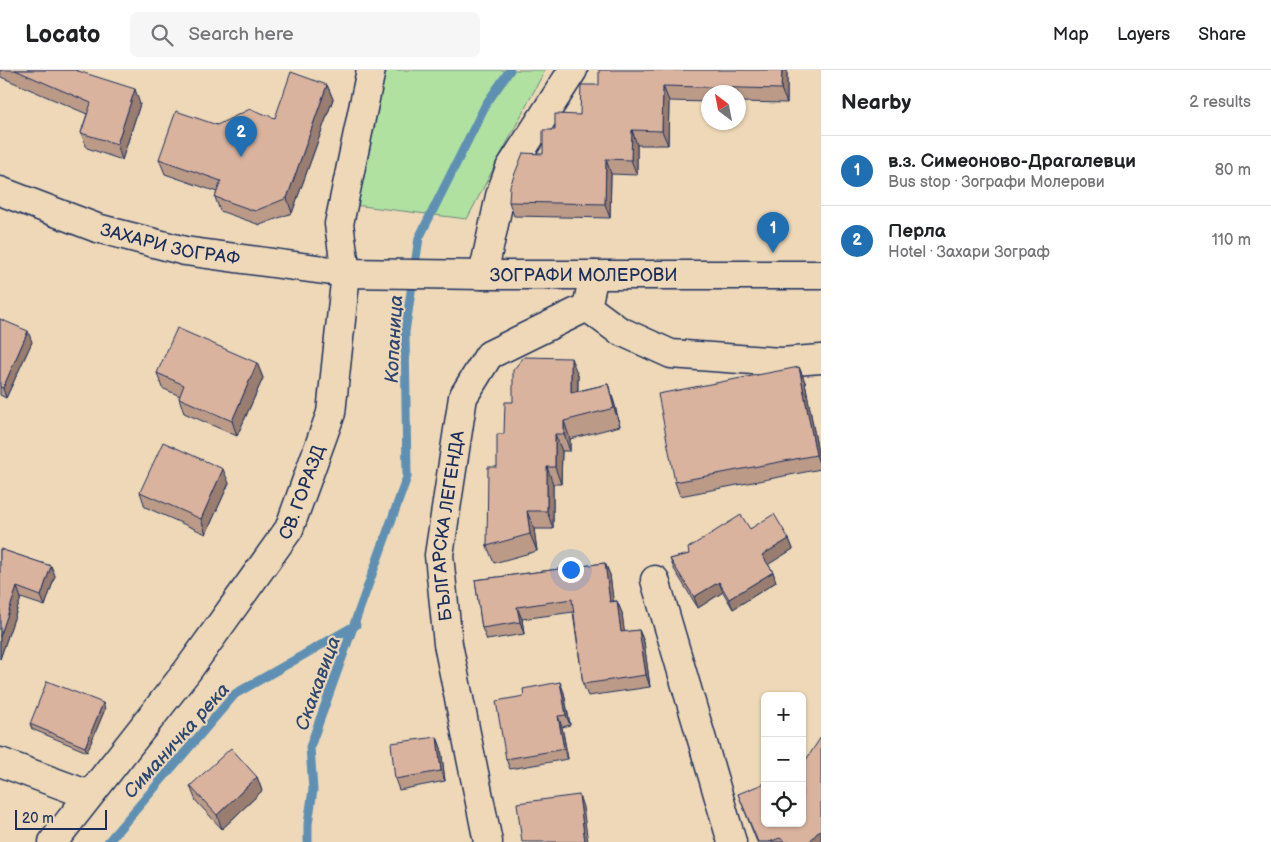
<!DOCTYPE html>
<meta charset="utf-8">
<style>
body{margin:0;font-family:"Balsamiq Sans",sans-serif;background:#f6f6f6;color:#202124}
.controls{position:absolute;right:15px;bottom:15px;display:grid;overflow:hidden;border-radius:8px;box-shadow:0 1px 4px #0004}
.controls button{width:45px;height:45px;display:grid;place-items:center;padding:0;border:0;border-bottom:1px solid #e0e0e0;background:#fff;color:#202124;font:25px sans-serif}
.compass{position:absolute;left:701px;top:15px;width:45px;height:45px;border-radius:50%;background:#fff;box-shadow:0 1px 4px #0004;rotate:328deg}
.scale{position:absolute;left:15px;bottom:12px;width:92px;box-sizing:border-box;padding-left:5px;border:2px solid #1b2f5e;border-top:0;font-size:14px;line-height:18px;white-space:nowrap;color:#1b2f5e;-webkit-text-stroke:4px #eed8b7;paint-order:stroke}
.you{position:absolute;left:570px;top:499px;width:18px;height:18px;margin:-12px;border:4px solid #fff;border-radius:50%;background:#1a73e8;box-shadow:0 0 0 8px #1a73e833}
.badge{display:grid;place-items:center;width:32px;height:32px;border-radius:50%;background:#1f6fb2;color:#fff;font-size:16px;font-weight:700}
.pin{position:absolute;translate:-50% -41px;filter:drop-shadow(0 1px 2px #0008)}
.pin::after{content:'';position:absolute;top:26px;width:18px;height:15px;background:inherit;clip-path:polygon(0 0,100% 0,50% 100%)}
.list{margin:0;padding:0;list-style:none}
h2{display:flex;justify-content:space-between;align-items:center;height:65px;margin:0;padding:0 20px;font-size:21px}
h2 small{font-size:16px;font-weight:400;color:#757577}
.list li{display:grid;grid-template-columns:32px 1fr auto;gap:15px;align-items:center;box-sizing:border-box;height:70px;padding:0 20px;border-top:1px solid #e0e0e0}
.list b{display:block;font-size:19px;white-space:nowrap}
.list p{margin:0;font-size:16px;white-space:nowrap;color:#757577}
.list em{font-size:16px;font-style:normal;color:#757577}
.icon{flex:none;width:28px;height:28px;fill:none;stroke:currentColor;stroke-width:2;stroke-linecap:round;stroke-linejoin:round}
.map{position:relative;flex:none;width:821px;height:772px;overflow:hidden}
header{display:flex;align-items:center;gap:30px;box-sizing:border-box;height:70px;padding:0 25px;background:#fff;border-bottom:1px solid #e0e0e0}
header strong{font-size:24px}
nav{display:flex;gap:28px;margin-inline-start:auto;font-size:18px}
.search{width:350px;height:45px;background:#f6f6f6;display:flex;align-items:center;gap:12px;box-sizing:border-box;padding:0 18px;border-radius:8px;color:#757577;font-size:19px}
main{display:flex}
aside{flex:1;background:#fff}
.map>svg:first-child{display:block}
.green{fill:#b0e1a0;stroke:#66887f}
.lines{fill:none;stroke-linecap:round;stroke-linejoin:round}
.stream{stroke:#5e90b3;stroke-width:9}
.minor-casing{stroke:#1b2f5e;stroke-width:31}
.minor{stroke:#eed8b7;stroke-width:28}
.wall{fill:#bb9a88;stroke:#1b2f5e}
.shaded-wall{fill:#997d6f;stroke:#1b2f5e}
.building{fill:#dab39e;stroke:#1b2f5e}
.labels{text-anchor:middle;stroke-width:4;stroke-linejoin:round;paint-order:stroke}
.street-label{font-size:18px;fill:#1b2f5e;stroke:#eed8b7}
.water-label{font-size:19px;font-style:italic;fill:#2c4773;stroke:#eed8b7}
</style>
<header>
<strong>Locato</strong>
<div class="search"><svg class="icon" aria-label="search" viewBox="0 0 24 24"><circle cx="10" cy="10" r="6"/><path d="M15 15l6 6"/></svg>Search here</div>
<nav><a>Map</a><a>Layers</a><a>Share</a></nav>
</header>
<main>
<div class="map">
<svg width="821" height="772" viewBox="0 0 821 772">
<rect width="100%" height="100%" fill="#eed8b7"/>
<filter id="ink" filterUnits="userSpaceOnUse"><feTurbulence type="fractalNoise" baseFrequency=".02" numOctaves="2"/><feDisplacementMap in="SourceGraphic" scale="10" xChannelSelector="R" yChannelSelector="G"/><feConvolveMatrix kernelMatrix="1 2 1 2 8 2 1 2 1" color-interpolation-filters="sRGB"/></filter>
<g filter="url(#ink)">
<path class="green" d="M383,0H545L467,149L354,135Z"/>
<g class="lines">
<path class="stream" d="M108,772L235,624L356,555
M308,772V754L313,720L310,677L407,407L405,262L419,168L486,34L510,0"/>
<defs>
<g id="minor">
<path id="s1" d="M0,121L97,158L185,181L346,203L483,205H821"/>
<path d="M483,205L500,126L510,98L573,0"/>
<path d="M587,237L618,260L671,284L781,292L821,289"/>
<path d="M655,510L732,772"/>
<path d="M0,692L89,725"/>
<path id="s2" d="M53,772L188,600L289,459L331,343L346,203L339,154L371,0"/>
<path id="s3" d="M488,772L448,574L439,485L463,327L489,285L587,237L594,205"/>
</g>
</defs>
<use href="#minor" class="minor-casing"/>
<use href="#minor" class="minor"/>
</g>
<path class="wall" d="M0,0H75L140,34L122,90L87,78L81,63L87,44L1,7Z
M787,0V33L738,32V22H708V32L669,31L668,75H637V105L611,104L610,148L514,146L509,132L543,84L555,60L580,45L599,15Z
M327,15L333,29L292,143L260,155L220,141L215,127L217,122L165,104L159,89L217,55L275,48Z
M0,249L32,272L6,328L0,325Z
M257,293L263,308L237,366L184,343L179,328L180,326L162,318L157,303Z
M799,297L805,312L821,399L680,426L675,412Z
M578,305V321L608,314L614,332L620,356L570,369V381H562L561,414H553V459H534L537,481L494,493L487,476L497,397L513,332Z
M229,413L206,464L145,437L140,422Z
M750,459L789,469L793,479L768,494L773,502L776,512L733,539L723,522L698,538L674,499L670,489L689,484Z
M0,479L51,496L55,506L45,536L21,528L0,589Z
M605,493L610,505L613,531H617L622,543L624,562L639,560L644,572L650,617L588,626L583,614L573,542L522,549L524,564L487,570L482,558L475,510Z
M560,612L564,623L570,655L562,657L568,689L510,699L506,689L524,626Z
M105,639L87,682L32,659L30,654Z
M437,667L441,678L445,711L399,720L395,709Z
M257,707L262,721L222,759L196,731L190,716Z
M738,724L765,753L821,772H757Z"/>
<path class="shaded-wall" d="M782,0H787V33L781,19Z
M327,15L333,29L292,143L287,128Z
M663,16L669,31L668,75L662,61Z
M135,19L140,34L122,90L117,74Z
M632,60L637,75V105L631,90Z
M606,89L611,104L610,148L605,134Z
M28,261L32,272L6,328L3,318Z
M571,288L578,305L577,340L571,323Z
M257,293L263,308L237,366L232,351Z
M799,297L805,312L821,399L816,385Z
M608,314L614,332L620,356L614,338Z
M564,351L570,369V381L564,364Z
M555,364L562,381L561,414L555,397Z
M547,397L553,414V459L547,441Z
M223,399L229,413L206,464L201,449Z
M527,441L534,459L537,481L530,464Z
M789,469L793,479L766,496L762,485Z
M605,493L610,505L615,544L610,532Z
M51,496L55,506L45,536L41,526Z
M773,502L776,512L733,539L729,529Z
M719,512L723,522L698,538L694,527Z
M17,517L21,528L0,589V567Z
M617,531L622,543L626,574L621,562Z
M517,537L522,549L524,564L520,552Z
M639,560L644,572L650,617L646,605Z
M560,612L564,623L570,655L566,645Z
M103,633L105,639L87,682L85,677Z
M558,646L562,657L568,689L564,679Z
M437,667L441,678L445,711L441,701Z
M257,707L262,721L222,759L217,745Z
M579,725L583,737L588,772H585Z
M821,759V772H809Z"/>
<path class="building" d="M15,0H75L135,19L117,74L81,63L91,33Z
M599,0H782L781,19L663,16L662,61L632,60L631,90L606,89L605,134L509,132L510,116L523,83L543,84V60H555V44L580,45L581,15H599Z
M291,2L327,15L287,128L255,141L215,127L221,111L159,89L176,41L217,55L250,39L275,48Z
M0,249L28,261L3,318L0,317Z
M177,258L257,293L232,351L179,328L184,315L157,303Z
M524,287L571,288V323L608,314L614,338L564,351V364H555V397H547V441H527L530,464L487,476L488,397H497V364H504L505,332H513V300Z
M799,297L816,385L675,412L658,324Z
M163,372L223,399L201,449L140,422Z
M774,444L789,469L762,485L773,502L729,529L719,512L694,527L670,489L689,484L688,478L741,445L750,459Z
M0,479L51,496L41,526L17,517L0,567Z
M605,493L610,532L617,531L621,562L639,560L646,605L583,614L572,529L517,537L520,552L482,558L475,510Z
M47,611L103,633L85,677L30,654Z
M560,612L566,645L558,646L564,679L506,689L496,631L524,626L523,619Z
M437,667L441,701L395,709L391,673Z
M821,667V759L809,772H785L780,768L769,772H758L738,724L765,713V753H802V696Z
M231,678L257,707L217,745L190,716Z
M579,725L585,772H522L517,733Z"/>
</g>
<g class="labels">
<g class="street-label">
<text dy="6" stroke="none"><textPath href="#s1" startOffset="179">ЗАХАРИ ЗОГРАФ</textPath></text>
<text dy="6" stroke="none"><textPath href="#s1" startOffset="595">ЗОГРАФИ МОЛЕРОВИ</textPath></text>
<text dy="6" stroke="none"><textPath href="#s2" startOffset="431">СВ. ГОРАЗД</textPath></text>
<text dy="6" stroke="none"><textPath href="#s3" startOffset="321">БЪЛГАРСКА ЛЕГЕНДА</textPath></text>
</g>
<g class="water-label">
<text transform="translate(393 269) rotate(-87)" y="7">Копаница</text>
<text transform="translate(317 613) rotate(-70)" y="7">Скакавица</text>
<text transform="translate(176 670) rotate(-48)" y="7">Симаничка река</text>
</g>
</g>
</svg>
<div class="controls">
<button>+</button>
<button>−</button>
<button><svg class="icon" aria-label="locate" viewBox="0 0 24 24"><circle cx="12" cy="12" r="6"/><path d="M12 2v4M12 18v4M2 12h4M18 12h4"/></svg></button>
</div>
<svg class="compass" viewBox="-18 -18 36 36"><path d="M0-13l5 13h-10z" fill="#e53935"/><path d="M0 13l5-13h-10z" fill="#757577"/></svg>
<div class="scale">20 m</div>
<div class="you"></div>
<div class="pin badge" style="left:773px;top:183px">1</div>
<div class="pin badge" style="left:241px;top:87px">2</div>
</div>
<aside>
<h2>Nearby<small>2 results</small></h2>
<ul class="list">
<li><span class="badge">1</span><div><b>в.з. Симеоново-Драгалевци</b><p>Bus stop · Зографи Молерови</p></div><em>80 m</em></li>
<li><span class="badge">2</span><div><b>Перла</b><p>Hotel · Захари Зограф</p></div><em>110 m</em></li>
</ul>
</aside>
</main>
